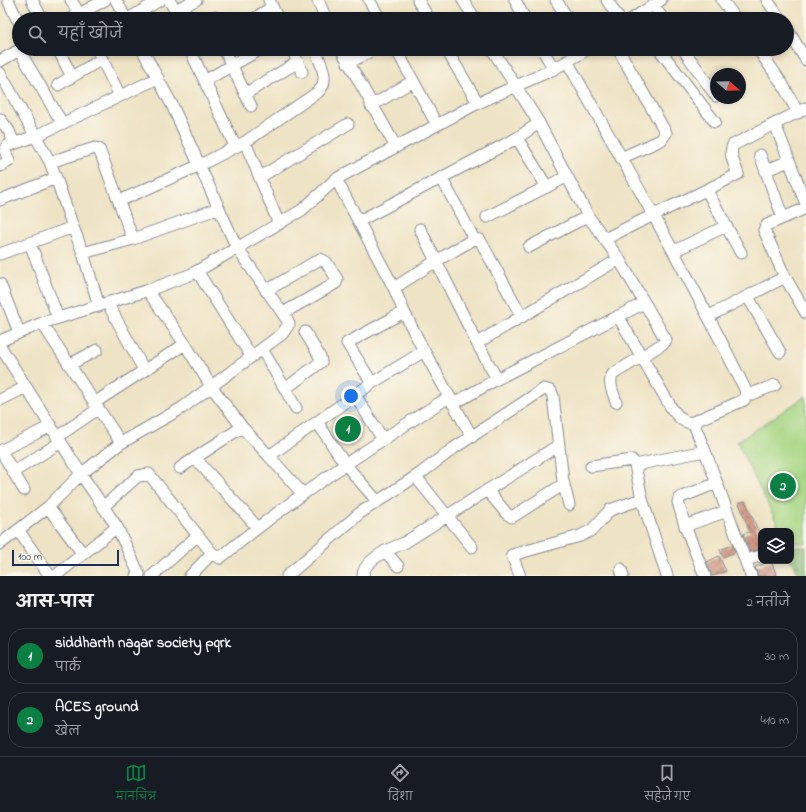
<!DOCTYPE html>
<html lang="hi">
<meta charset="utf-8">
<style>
body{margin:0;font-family:"Indie Flower","Playpen Sans Deva",sans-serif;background:#20242c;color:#f1f3f6}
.controls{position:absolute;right:12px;bottom:12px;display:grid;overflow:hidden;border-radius:8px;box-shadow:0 2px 6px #0003}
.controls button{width:36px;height:36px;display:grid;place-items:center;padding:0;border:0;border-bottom:1px solid #363941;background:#171b24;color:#f1f3f6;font:20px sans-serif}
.compass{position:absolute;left:710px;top:68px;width:36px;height:36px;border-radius:50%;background:#171b24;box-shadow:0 2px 6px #0003;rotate:110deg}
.scale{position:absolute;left:12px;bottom:10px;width:107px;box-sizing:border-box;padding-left:4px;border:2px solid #1b2f5e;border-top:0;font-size:11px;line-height:14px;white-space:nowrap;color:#1b2f5e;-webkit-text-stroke:3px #fbf7ec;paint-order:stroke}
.you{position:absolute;left:351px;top:396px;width:14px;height:14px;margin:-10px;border:3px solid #fff;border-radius:50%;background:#1a73e8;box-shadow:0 0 0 6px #1a73e833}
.badge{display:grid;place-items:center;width:26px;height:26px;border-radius:50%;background:#0b8043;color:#fff;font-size:13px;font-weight:700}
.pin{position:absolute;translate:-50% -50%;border:2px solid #fff;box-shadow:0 1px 4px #0006}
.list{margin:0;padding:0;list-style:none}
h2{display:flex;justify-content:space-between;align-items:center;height:52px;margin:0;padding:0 16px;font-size:17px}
h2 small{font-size:13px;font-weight:400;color:#9ea1a6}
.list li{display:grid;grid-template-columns:26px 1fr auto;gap:12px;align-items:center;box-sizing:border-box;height:56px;margin:0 8px 8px;padding:0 8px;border:1px solid #363941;border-radius:16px}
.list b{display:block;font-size:15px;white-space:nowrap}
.list p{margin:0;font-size:13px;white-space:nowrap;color:#9ea1a6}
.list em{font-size:13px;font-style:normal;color:#9ea1a6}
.icon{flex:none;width:22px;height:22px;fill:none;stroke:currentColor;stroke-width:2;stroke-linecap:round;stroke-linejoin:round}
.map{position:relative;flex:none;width:806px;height:576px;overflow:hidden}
.search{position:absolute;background:#171b24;box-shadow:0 2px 6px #0003;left:12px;right:12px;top:12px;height:44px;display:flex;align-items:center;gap:10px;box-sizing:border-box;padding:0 14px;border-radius:22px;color:#9ea1a6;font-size:15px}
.sheet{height:180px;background:#171b24}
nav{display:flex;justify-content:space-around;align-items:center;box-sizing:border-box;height:56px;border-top:1px solid #363941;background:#171b24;font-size:11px;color:#9ea1a6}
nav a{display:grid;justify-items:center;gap:2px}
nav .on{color:#0b8043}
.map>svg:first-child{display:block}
.forest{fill:url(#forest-firs);stroke:#507267}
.pitch{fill:#a6d582;stroke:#608270}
.building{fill:url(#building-cross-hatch)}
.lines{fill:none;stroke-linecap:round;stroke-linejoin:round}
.minor-casing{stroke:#848991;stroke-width:13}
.minor{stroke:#fff;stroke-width:11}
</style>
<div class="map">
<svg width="806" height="576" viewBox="0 0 806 576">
<defs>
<pattern id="forest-firs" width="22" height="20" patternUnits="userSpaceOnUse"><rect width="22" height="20" fill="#84b670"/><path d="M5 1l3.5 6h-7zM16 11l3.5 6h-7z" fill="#6b945f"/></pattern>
<pattern id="building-cross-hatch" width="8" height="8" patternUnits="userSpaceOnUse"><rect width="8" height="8" fill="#d69d8a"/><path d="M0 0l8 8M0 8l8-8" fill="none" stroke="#ad8074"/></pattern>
</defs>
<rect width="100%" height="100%" fill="#fbf7ec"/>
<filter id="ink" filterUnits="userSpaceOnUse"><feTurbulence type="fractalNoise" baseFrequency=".025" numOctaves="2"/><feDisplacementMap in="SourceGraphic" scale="8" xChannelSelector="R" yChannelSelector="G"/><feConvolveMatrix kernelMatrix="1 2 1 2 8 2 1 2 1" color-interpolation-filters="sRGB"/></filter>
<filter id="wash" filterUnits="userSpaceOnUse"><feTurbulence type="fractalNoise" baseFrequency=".012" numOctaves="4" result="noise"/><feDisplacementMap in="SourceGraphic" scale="16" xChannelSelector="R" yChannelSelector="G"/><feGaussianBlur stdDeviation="0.9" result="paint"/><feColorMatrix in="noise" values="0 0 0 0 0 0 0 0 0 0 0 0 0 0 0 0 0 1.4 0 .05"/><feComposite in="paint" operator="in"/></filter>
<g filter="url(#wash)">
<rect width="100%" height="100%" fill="#eee3c4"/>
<path class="forest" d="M791,546L806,547V576H800L791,561Z"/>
<path class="pitch" d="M806,396V543H791V531H781L737,442Z"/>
<g id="blocks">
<path class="building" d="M745,501L761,537V549L750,552L743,534L750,532L739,503Z
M732,545L735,552L723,557L720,550Z
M719,556L726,571L712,576L707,562Z
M771,561L777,576H758L755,567Z"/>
</g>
</g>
<g filter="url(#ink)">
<use href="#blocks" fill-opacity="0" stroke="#848991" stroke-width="1"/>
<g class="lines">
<defs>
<path id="minor" d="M8,0L17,19
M32,0L42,19
M71,0L82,19
M116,0L126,19
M169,0L175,10L196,0
M269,0L278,19
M318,0L326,19
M369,0L380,19
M418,0L429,19
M463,0L475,19
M515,0L525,19
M556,0L568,19
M607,0L619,19
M722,0L736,19
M767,0L780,19
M653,5L663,19
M70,19L105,0
M128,19L160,0
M212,19L214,17
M254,19L272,7
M632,19L661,0
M787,29L806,60
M58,49L72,77
M97,49L120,96
M142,49L172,105L237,248L302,210L336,179L478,103L554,69L588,49
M224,49L251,106
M292,49L302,72
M341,49L396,147
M396,49L437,125
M446,49L478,103
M492,49L539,123
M542,49L554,69
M618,49L666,133L661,140L621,158
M659,49L715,122
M683,49L716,96
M758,49L783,85L798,113
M19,50L62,123
M193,56L235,146
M0,61L21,49
M567,61C628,170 690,277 745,389L746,396L744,400L693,422L705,451L635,465
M348,63L375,49
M0,73L50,162L56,178
M206,80L261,49
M58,85L102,59
M245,94L298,62
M371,106L413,81
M0,119L9,131L14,143
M775,124L806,204
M517,138L547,187
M245,142L279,224
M760,155L783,218
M50,162L95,148L99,149L133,239
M0,166L9,161L5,151L7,146L36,136L158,78
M767,170L789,161
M260,177L348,124
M336,179L394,288L404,312L424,351L472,437
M442,179L474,239
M707,191L741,253
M0,200L56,178L73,227
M119,201L200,165L245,142L318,92C331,81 320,62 315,49
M487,217L566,177
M359,221L517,138L539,123L588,216L619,259L666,340L664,343L613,374C607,382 614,394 616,402
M605,239C649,216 694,197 738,174C735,165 728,153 733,145L806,108
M30,243L58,318
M529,247L588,216
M674,251L726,226
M83,253L133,239L219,208
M0,254L73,227L83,253L99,306
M197,271L251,356
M785,277L764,230L767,225L806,208
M0,284L19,332
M394,288L436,261L420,229
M148,291L185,344
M266,291L320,259L326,262L337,279L336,283L283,313
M748,297L780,352
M108,304L144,370
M618,316L672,409C677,415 684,425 693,422
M709,316L785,277L806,313
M42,323L121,443
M0,341L42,323L146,291L192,274L237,248L288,321L289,324L282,334L182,408L121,443L81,474L0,346
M477,343L436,261L474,239L480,240L522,317
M262,349L296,408
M69,365L97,350
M497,379L477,343L619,259
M372,383L424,351
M285,389L321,362L320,357L305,332
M355,395L382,438
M746,396L775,385
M0,400L26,387
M94,403L185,344L211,386L242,427L269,456L372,383L347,343L404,312
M453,404L497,379L644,303
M317,422L345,464L377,501
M57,437L98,409
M0,451L51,426
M1,451L24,490
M705,451L751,576
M269,456L302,493
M195,458L258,528
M180,468L242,427
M13,472L61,442
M416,477L472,547
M487,490L507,514L512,517L564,484
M642,499L667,576
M48,507L83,554
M103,507L138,476L149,474L212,553
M685,526L678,502L679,498L717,483
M117,527L139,574L136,576
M18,530L50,576
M0,544L48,507L81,474L117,527L55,576
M385,551L398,566
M745,560L761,556
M621,569L623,576
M152,576L198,535
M190,576L212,553L220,558C292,498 370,447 449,397
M287,576L360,513L421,473L454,448L544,389L551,391L553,396L563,481L569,505
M363,576C363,560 391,548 404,543L559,445
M520,576L512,555L580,536L592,530L610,510L642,499L635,465L632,460L591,466
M705,576L685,526L727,511"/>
</defs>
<use href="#minor" class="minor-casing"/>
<use href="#minor" class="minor"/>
</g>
</g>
</svg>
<div class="controls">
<button><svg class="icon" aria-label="layers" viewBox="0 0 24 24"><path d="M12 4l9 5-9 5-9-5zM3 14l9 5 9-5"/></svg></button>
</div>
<svg class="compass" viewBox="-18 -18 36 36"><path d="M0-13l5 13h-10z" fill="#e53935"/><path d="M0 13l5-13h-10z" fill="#9ea1a6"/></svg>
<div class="scale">100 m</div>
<div class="you"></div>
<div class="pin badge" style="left:348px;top:429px">1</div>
<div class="pin badge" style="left:783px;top:486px">2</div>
<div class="search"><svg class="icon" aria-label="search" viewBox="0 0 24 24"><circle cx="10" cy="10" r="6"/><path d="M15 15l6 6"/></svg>यहाँ खोजें</div>
</div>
<section class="sheet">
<h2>आस-पास<small>2 नतीजे</small></h2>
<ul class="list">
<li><span class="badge">1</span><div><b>siddharth nagar society pqrk</b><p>पार्क</p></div><em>30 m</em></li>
<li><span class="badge">2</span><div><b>ACES ground</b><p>खेल</p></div><em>410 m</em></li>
</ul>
</section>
<nav>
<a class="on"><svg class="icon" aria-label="map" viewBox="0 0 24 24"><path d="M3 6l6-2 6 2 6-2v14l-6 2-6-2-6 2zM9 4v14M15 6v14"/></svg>मानचित्र</a>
<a><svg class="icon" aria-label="directions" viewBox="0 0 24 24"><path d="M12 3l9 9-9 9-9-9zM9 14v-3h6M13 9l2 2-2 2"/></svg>दिशा</a>
<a><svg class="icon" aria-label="saved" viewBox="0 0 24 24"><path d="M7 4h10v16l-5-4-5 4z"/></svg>सहेजे गए</a>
</nav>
